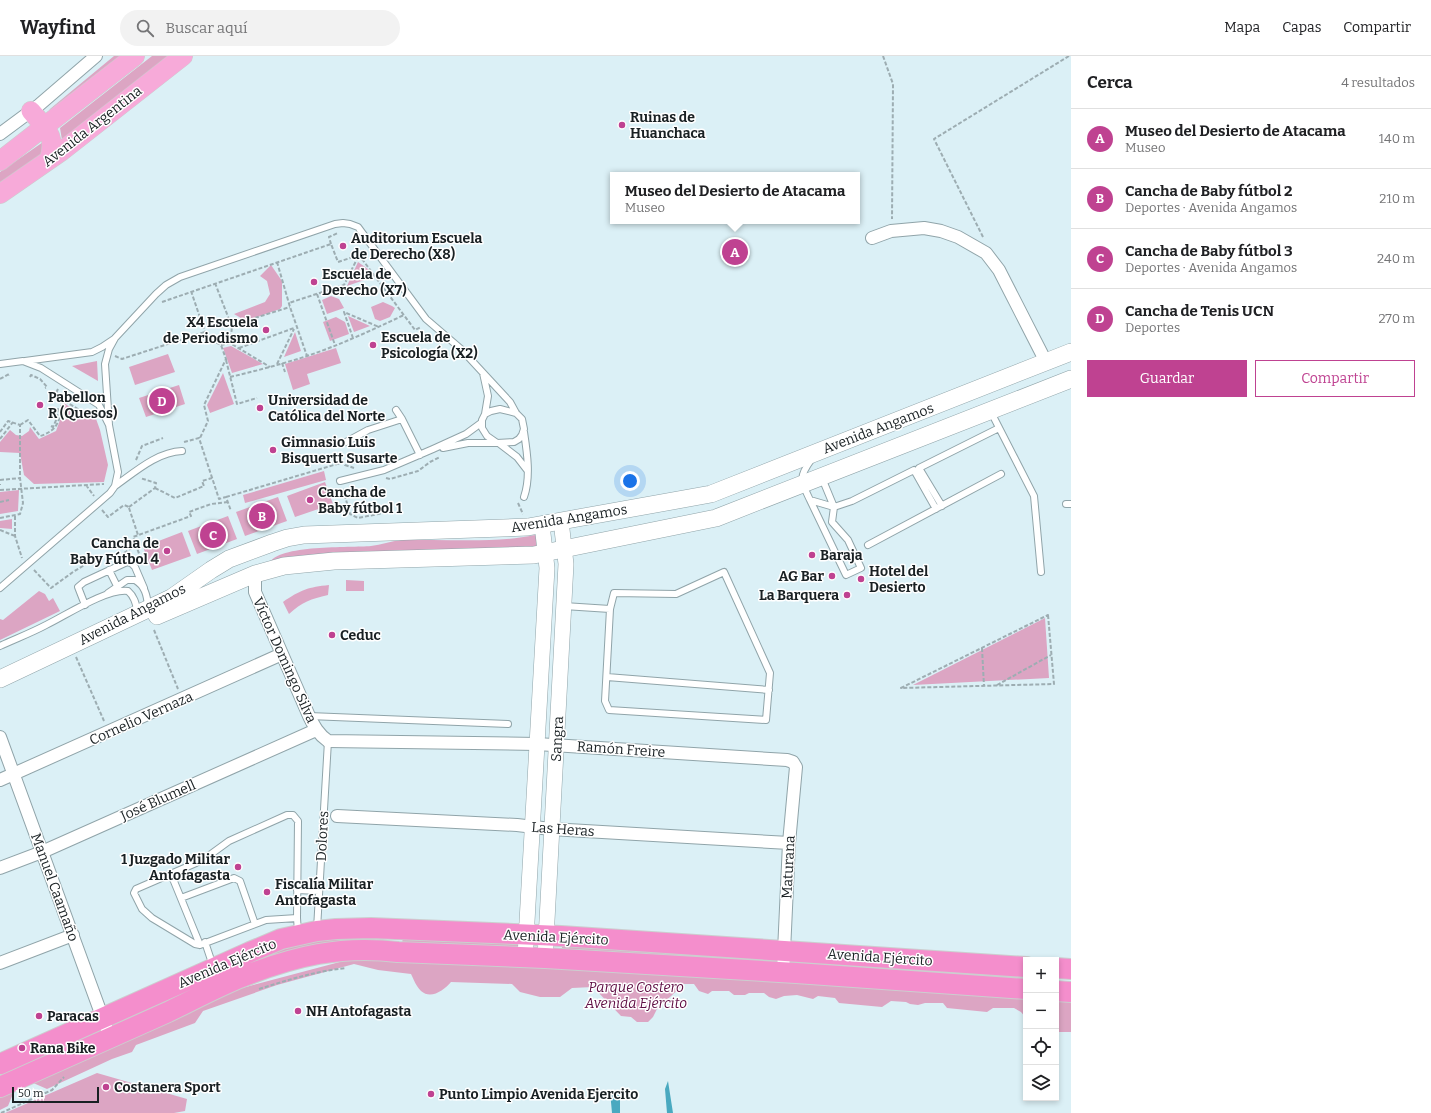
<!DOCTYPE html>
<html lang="es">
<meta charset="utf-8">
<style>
body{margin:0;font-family:Bitter,serif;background:#f2f2f2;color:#202124}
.controls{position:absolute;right:12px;bottom:12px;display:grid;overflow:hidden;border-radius:0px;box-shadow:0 2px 6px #0003}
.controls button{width:36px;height:36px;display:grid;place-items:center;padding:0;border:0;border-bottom:1px solid #e0e0e0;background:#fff;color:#202124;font:20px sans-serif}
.scale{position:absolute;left:12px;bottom:10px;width:87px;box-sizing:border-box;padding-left:4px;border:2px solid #192023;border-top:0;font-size:11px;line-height:14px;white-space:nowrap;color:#192023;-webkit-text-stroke:3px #fff;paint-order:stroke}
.you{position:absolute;left:630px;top:425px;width:14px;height:14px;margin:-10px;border:3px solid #fff;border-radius:50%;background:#1a73e8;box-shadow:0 0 0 6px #1a73e833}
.badge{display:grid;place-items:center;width:26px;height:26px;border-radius:50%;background:#bf4291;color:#fff;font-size:13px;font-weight:700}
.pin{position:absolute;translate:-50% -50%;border:2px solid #fff;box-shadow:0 1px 4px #0006}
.popup{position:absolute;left:610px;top:116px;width:250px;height:52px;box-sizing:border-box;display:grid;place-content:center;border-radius:0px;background:#fff;filter:drop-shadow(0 1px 3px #0005);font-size:13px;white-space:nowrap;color:#757577}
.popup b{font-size:15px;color:#202124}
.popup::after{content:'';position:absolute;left:50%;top:100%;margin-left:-8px;border:8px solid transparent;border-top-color:#fff}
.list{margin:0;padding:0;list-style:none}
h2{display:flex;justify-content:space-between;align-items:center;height:52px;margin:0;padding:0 16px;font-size:17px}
h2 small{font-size:13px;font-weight:400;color:#757577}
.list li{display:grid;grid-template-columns:26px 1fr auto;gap:12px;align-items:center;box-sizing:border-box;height:60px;padding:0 16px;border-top:1px solid #e0e0e0}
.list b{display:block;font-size:15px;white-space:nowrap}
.list p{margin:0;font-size:13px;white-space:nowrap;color:#757577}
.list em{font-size:13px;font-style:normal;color:#757577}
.actions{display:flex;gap:8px;padding:12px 16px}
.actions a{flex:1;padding:9px 0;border:1px solid #bf4291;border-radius:0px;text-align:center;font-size:14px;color:#bf4291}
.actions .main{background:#bf4291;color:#fff}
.icon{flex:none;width:22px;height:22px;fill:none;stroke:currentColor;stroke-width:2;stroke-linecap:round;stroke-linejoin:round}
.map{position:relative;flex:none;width:1071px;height:1057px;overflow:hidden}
header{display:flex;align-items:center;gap:24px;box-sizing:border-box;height:56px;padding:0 20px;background:#fff;border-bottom:1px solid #e0e0e0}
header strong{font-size:19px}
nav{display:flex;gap:22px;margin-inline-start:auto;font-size:14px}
.search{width:280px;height:36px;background:#f2f2f2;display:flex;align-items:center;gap:10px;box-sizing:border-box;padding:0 14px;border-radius:22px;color:#757577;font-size:15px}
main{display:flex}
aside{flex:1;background:#fff}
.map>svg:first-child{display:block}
.green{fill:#dca5c3}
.water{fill:#49a9c0}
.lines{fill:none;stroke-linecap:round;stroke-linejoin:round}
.service-casing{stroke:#90a4a9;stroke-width:8}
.minor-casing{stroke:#90a4a9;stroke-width:14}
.tertiary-casing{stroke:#90a4a9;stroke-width:16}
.secondary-casing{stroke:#90a4a9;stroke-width:18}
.primary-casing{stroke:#cccecf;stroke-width:20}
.trunk-casing{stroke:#cccecf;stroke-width:22}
.path{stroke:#9dadb2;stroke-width:2;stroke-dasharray:4 2;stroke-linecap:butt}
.service{stroke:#fff;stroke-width:6}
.minor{stroke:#fff;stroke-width:12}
.tertiary{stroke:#fff;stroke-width:15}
.secondary{stroke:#fff;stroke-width:17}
.primary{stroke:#f7aad9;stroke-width:19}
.trunk{stroke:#f48ecc;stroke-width:20}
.poi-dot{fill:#bf4291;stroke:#fff;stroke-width:1.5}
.labels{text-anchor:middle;stroke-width:3;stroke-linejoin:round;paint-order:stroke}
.poi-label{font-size:14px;font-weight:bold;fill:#192023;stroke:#fff;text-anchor:start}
.street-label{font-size:14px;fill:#192023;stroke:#fff}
.park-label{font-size:14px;font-style:italic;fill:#5f0e44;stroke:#fff}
</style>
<header>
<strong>Wayfind</strong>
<div class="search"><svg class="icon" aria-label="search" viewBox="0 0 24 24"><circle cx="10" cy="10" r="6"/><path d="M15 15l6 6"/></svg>Buscar aquí</div>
<nav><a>Mapa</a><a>Capas</a><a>Compartir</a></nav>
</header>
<main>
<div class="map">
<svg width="1071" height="1057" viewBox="0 0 1071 1057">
<rect width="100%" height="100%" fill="#dbf0f6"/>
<path class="green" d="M114,0H129L48,57L50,53Z
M152,0H178L63,90L60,72Z
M46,84L49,95L0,134V116Z
M358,206L368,213L373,221L347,230Z
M271,209L282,225V250L280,253L246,265L234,258L265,246L270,238L267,225L260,220Z
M331,240L339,243L344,252L327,258L322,244Z
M383,246L392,250L395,252L390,261L380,265L375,263L371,251Z
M348,260L370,270L354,276Z
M336,261L345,266L349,278L330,285L323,266Z
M295,276L301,295L284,301Z
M231,290L263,308L232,317L223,292Z
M336,292L341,307L307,318L310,328L293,334L285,308Z
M168,298L175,316L135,329L129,311Z
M97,305L98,325L72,310Z
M223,317L234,348L210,357L207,349Z
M179,329L185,348L146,361L139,342Z
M64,347L80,358L62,360Z
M95,360L100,374L108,409L104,426L34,428L24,419L20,397L0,396V386L10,374L16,379L22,380L29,375L30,371L39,383L56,375L60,364Z
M324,415L326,424L245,447L243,439Z
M325,426L333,448L295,461L287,440Z
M19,434L18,455L0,458V436Z
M278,441L287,465L245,480L236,456Z
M228,460L237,483L197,498L188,475Z
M12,463V473L0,472V465Z
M182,476L191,500L152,514L143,491Z
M535,479L538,481V489L535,492L269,508C277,488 351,492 371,490C381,489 391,485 401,484C411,483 422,484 432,484C466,484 502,486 535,479Z
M346,524L364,525V535H346Z
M329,529L328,539C311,543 302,546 289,558L283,546C300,534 309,531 329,529Z
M39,535L45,538L49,545L53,542L60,555L0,584V563L3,564Z
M1045,562L1049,622L913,629Z
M341,880H369V886L244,913L243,909L266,898L311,886Z
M403,880L522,886V894L402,889Z
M562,890L763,900L764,906L562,895Z
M351,903L774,923L1026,939V962L1021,956L1014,952H993L987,956L947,952L943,947H925L918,949L910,948L906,946L891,945L882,951L839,947L835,942L818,940L813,943L797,939L784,940L776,943L769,941L764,937H749L745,939H734L729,935H712L708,938L699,935L694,928H684L657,953L653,961L648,966H637L631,961L621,960L593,931L572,932L560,941H540L520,936L512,928L451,926C444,934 431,944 421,935C416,930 414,924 411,918L378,914L354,908L277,929L203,955L195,967L136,989L132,996L112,1003L47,1033L31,1026L15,1033L8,1050L0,1054V1034L227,936Z
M807,904L897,908L896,917L807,911Z
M935,910L1026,916V924L935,918Z
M1056,941L1071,942V976H1056Z
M97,1017L187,1043L185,1055L174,1057H5Z"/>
<path class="water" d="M668,1025L673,1057H667L665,1033Z
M610,1035L620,1038V1057H612Z"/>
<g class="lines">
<defs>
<path id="service" d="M25,305L92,296L102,291L114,283
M0,308L23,305L41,312L99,349L109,369L118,416L115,430L110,437L0,532
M483,317L488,340L485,358
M396,354L402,363L420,399
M991,356L1034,440L1041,516
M109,369L105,308L109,293L115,282L156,238L166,229L180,221L335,168L343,167L350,168L358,171L426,263L461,293L510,346L516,357L522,363L524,373L522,379L519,383L514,386L497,387L487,380L482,372V364L485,358L491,355L500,353L516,357
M346,386L368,374L402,363
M500,388L517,401L527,414
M443,392L468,387H495
M811,404C798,422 801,425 810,444L834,451L852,445L914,414L936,453
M340,425L384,414L433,393L466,378L481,367
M115,430C135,416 157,396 182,395
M524,441C531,421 527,396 524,376
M810,444L846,519L861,512L848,484L832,466L834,451L822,422
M1066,448H1071
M942,450L919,412L999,372
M868,489L1001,418
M109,514L117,530
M724,516L770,617L766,664L609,654L605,645L610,553L614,537L676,538Z
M108,537L127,524H135C145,530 147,539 148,550
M85,549L78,531L84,526L127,506L131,507L135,511L144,532
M564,550L610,553
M0,590C15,583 31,577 46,569C65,560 107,532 128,535C135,541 136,549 138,557
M607,621L769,634
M309,660L508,668
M171,818L200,889
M297,834L319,835
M181,842L234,822L240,825L255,868
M297,862L266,864L200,889L195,888L152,862L142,853L134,837L136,833L196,807L207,801L229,785L287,759H293L298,765L297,862L298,876
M317,873L328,685
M205,886L213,910"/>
<path id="minor" d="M0,78L39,49L96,0
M872,182L891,175L924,172L941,175L958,181L986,197L999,214L1046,306
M255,518V536L309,660C314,670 318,678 328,685L537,688L787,704L793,706L796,711L789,787L783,917
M0,681L110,982
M0,724L282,598
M337,760L517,769L551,773L789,787
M0,812L42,796L316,674
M0,907L73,879"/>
<path id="tertiary" d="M525,901L547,512L542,469
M545,902L566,508L561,465"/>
<path id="secondary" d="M157,560L255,518L284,510L334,505L534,499L716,462L1071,323
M0,623L171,542L211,514L229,503L272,487L287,482L304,479L528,471L711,438L1071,296"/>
<path id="primary" d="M31,55C46,73 57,79 49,104
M0,105L135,0
M0,138L62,95L183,0"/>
<path id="trunk" d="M1056,912L1071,913
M1056,935L1071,936
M0,1008L250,896L281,883L317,875L336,873L371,872L561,880L1026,911
M0,1031C56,1006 112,981 168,956C193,944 217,931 242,921C295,900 341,889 398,896L545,902L796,917L1026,933"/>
</defs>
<use href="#service" class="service-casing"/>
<use href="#minor" class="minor-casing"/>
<use href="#tertiary" class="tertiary-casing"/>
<use href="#secondary" class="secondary-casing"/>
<use href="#primary" class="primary-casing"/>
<use href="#trunk" class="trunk-casing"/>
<path class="path" d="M883,0L893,28L892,163
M983,181L934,83L1069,0
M331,188L329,181L338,177
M364,194L359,199L415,274L421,271
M277,206L290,251L307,300
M215,227L232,271L230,287
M191,235L207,282L221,289L226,303L204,349L208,365L200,382
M317,238L335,289
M162,246L331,188L338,206L359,199L344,229L289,247
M232,269L290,251
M353,282L344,256L379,271
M221,289L230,287L270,311
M239,292L294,272
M115,300L122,303L205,276
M226,304L237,348L257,342
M282,307L285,316
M277,308L294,273
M30,321L31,319L40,323L47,331L45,332
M230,321C256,315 282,308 307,300C340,289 372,274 404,259
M0,323L9,318V320
M58,333L55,339L86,358H95
M20,369L28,364L40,380C44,379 48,377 52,374C60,368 62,353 61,344
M51,370L53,371L57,362L58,352H57
M0,376L8,365L20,369
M0,383L13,366
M184,386L199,382L219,443L226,441L231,455
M136,404L142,390L163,382
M386,422L390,423L418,415L430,406L440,401
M0,424L20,422
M0,428V429
M86,429L94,440
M155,432L175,442L204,430L202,425L212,422
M343,433L350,458L358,462L383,457
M0,434L104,428
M226,441L344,406L345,409L354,412
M0,446L9,444
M518,447L523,458
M129,451L155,432L156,427L140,422
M129,452L138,479
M102,454L108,461L124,449L129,451
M15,460V480L22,502
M0,462L20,458L23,447L20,422V369
M0,474L15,480
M124,497L136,489
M141,503L133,481L191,460L189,456L211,448L228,446
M34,514L51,532L73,516L91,505L97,511
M1048,559L1054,628L901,632Z
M154,574L178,633
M982,592L984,630
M76,601L104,665
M997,629L1051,599
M259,933C288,924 316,915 346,912
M1,1057L52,1034L64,1021"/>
<use href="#service" class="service"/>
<use href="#minor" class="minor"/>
<use href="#tertiary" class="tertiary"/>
<use href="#secondary" class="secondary"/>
<use href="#primary" class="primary"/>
<use href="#trunk" class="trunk"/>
</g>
<g class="poi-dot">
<circle cx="622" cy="69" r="4"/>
<circle cx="343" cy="190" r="4"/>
<circle cx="314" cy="226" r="4"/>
<circle cx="266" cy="274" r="4"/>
<circle cx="373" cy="289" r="4"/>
<circle cx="40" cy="349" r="4"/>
<circle cx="260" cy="352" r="4"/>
<circle cx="273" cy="394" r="4"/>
<circle cx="310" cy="444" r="4"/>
<circle cx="167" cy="495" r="4"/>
<circle cx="812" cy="499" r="4"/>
<circle cx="832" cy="520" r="4"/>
<circle cx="861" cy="523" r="4"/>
<circle cx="847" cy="539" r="4"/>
<circle cx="332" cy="579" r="4"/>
<circle cx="238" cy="811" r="4"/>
<circle cx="267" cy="836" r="4"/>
<circle cx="298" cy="955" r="4"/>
<circle cx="39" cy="960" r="4"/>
<circle cx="22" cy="992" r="4"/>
<circle cx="106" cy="1031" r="4"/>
<circle cx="431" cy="1038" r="4"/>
</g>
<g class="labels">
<g class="poi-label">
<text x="630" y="66">Ruinas de<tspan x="630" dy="16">Huanchaca</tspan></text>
<text x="351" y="187">Auditorium Escuela<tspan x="351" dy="16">de Derecho (X8)</tspan></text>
<text x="322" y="223">Escuela de<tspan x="322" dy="16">Derecho (X7)</tspan></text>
<text x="258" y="271" text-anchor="end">X4 Escuela<tspan x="258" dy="16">de Periodismo</tspan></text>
<text x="381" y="286">Escuela de<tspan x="381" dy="16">Psicología (X2)</tspan></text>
<text x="48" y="346">Pabellon<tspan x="48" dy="16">R (Quesos)</tspan></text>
<text x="268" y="349">Universidad de<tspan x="268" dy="16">Católica del Norte</tspan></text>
<text x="281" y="391">Gimnasio Luis<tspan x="281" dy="16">Bisquertt Susarte</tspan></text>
<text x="318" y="441">Cancha de<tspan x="318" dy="16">Baby fútbol 1</tspan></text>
<text x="159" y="492" text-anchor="end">Cancha de<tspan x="159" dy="16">Baby Fútbol 4</tspan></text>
<text x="820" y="504">Baraja</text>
<text x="869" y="520">Hotel del<tspan x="869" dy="16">Desierto</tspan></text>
<text x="824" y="525" text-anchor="end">AG Bar</text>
<text x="839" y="544" text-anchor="end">La Barquera</text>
<text x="340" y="584">Ceduc</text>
<text x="230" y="808" text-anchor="end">1 Juzgado Militar<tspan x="230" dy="16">Antofagasta</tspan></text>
<text x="275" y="833">Fiscalía Militar<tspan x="275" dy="16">Antofagasta</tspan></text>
<text x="306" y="960">NH Antofagasta</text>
<text x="47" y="965">Paracas</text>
<text x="30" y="997">Rana Bike</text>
<text x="114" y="1036">Costanera Sport</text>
<text x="439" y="1043">Punto Limpio Avenida Ejercito</text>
</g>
<g class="street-label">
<text transform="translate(92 70) rotate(-38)" y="5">Avenida Argentina</text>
<text transform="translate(878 372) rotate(-21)" y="5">Avenida Angamos</text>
<text transform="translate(569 462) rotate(-9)" y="5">Avenida Angamos</text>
<text transform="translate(132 558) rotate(-27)" y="5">Avenida Angamos</text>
<text transform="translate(285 604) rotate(66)" y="5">Víctor Domingo Silva</text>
<text transform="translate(141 662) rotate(-24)" y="5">Cornelio Vernaza</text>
<text transform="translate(557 683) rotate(-87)" y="5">Sangra</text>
<text transform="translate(621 693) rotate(4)" y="5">Ramón Freire</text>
<text transform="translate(158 744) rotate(-24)" y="5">José Blumell</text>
<text transform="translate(563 773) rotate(4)" y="5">Las Heras</text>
<text transform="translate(322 780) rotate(-87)" y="5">Dolores</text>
<text transform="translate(788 811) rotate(-87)" y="5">Maturana</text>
<text transform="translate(55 831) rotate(70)" y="5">Manuel Caamaño</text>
<text transform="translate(556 881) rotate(3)" y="5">Avenida Ejército</text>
<text transform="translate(880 901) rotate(4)" y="5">Avenida Ejército</text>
<text transform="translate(227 907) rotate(-23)" y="5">Avenida Ejército</text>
</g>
<g class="park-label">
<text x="636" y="936">Parque Costero<tspan x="636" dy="16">Avenida Ejército</tspan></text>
</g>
</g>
</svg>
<div class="controls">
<button>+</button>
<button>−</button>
<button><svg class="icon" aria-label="locate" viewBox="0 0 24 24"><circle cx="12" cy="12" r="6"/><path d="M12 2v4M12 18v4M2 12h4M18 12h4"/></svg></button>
<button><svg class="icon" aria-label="layers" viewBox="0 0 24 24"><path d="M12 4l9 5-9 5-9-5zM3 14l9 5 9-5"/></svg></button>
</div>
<div class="scale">50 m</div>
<div class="you"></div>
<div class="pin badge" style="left:735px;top:196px">A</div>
<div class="popup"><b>Museo del Desierto de Atacama</b>Museo</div>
<div class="pin badge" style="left:262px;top:460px">B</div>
<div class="pin badge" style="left:213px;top:479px">C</div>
<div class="pin badge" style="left:162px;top:345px">D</div>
</div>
<aside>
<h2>Cerca<small>4 resultados</small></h2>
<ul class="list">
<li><span class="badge">A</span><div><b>Museo del Desierto de Atacama</b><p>Museo</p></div><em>140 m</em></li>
<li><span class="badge">B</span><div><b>Cancha de Baby fútbol 2</b><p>Deportes · Avenida Angamos</p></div><em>210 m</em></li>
<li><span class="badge">C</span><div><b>Cancha de Baby fútbol 3</b><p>Deportes · Avenida Angamos</p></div><em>240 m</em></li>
<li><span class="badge">D</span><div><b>Cancha de Tenis UCN</b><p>Deportes</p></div><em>270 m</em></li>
</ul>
<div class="actions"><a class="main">Guardar</a><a>Compartir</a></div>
</aside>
</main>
